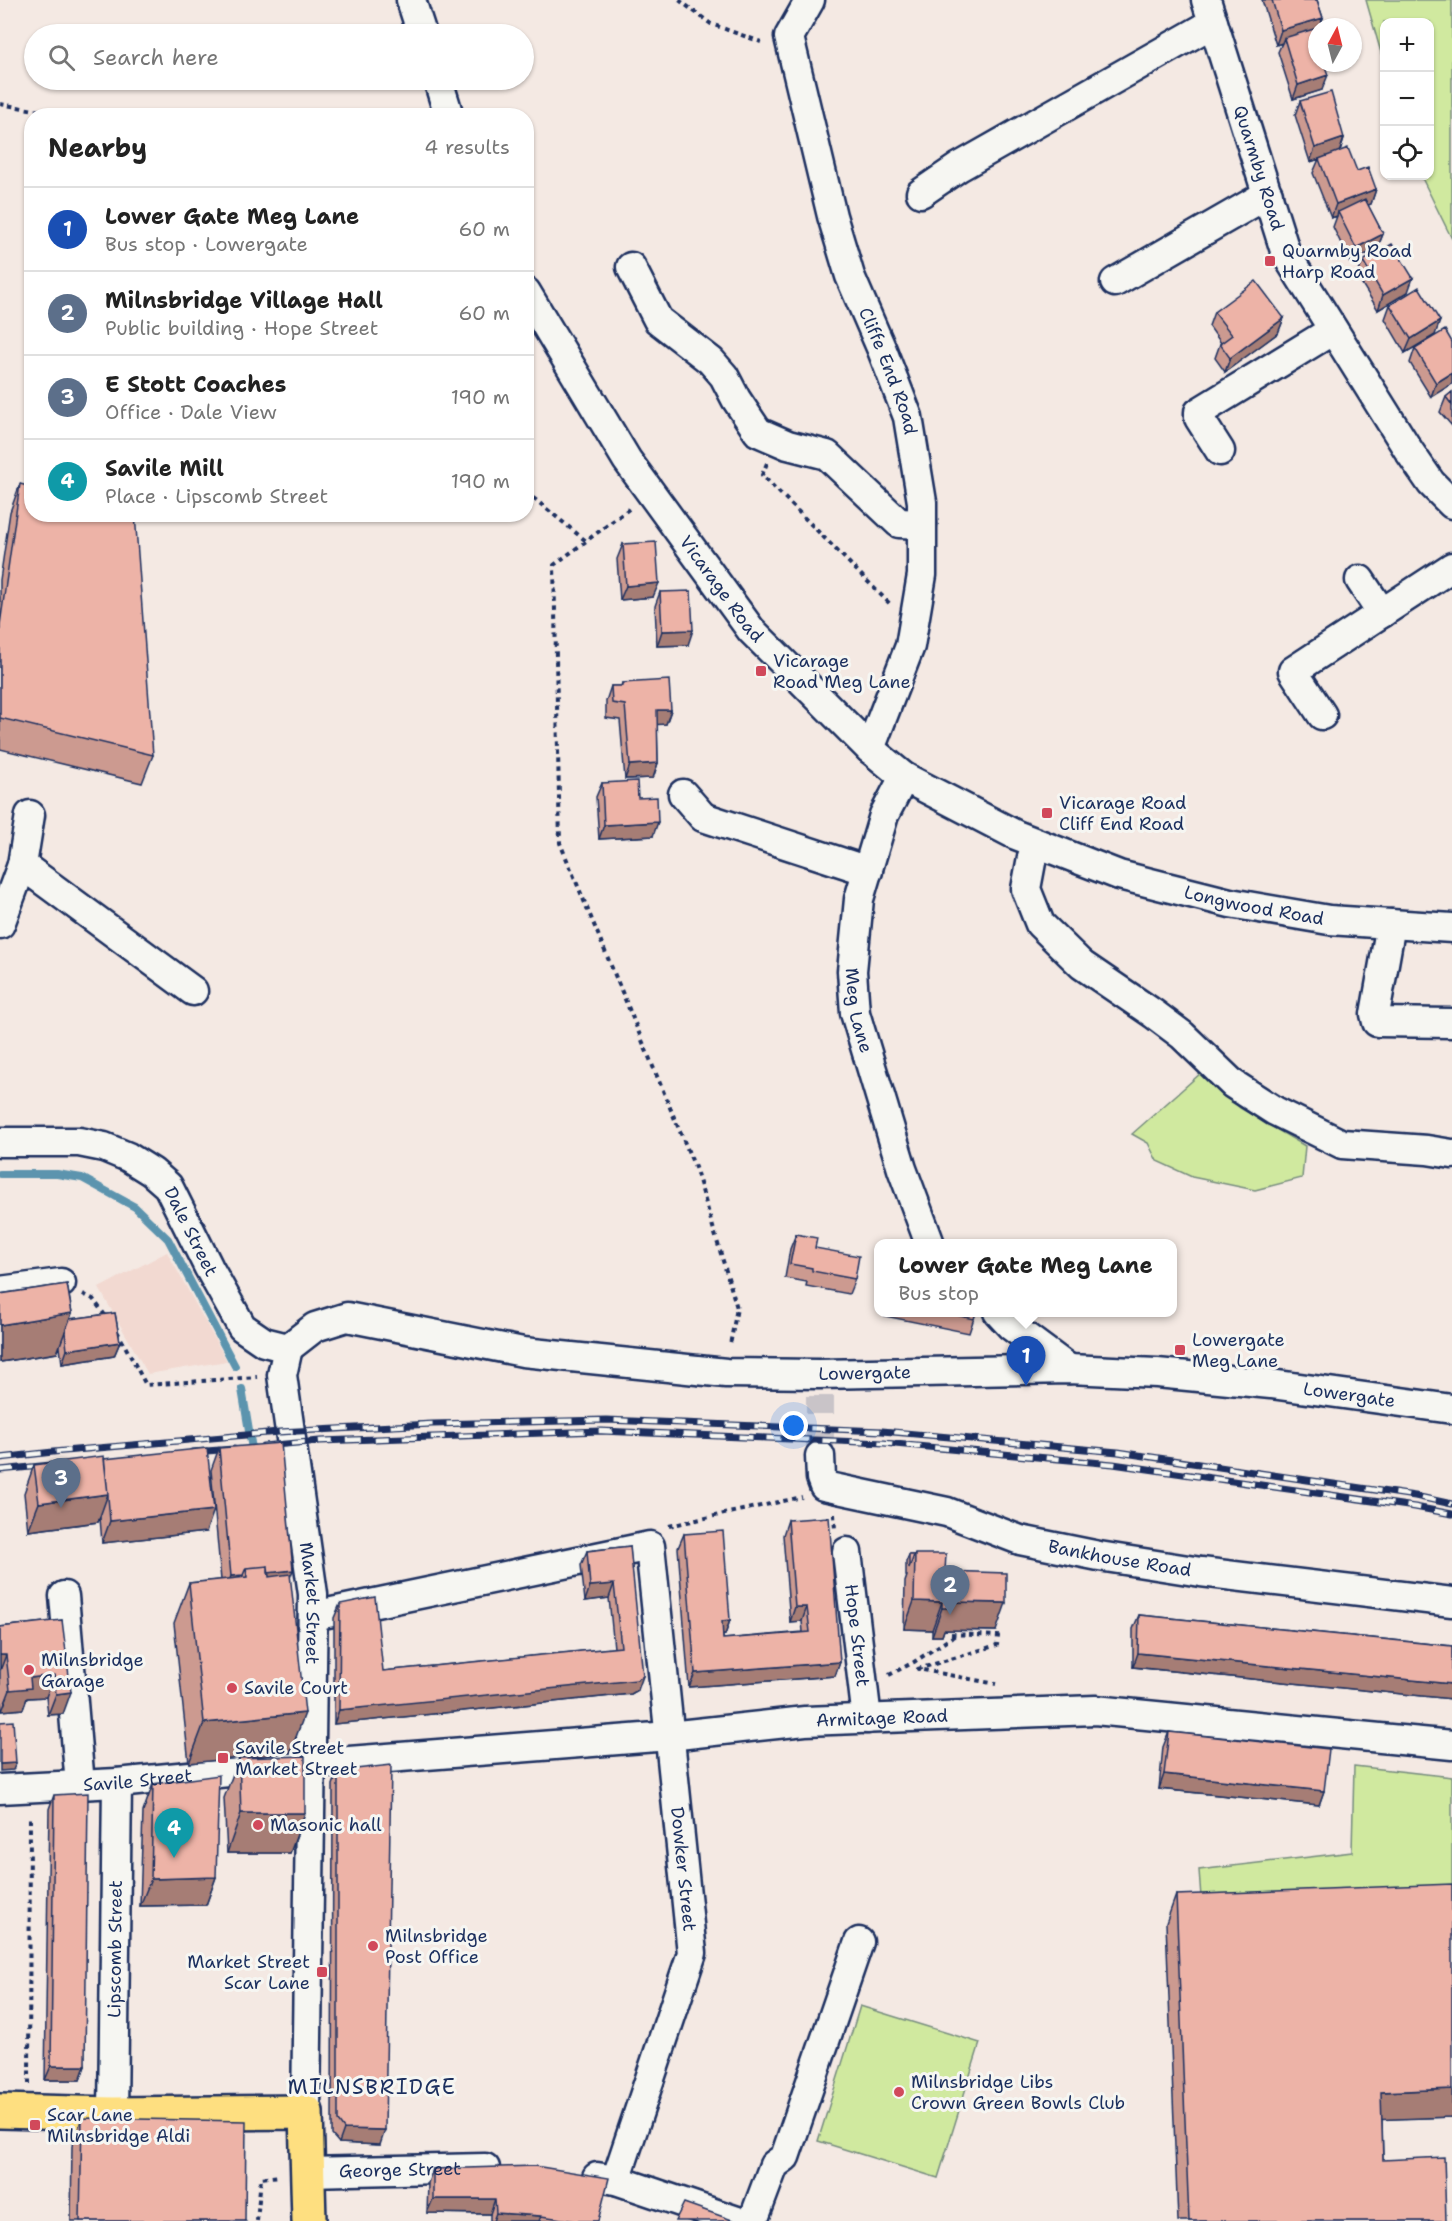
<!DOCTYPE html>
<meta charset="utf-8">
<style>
body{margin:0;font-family:"Shantell Sans",sans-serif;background:#f6f6f6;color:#222}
.controls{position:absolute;right:18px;top:18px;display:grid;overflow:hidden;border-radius:12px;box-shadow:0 2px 4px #0004}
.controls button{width:54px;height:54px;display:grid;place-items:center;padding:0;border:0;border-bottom:2px solid #e0e0e0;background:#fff;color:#222;font:30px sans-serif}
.compass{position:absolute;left:1308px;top:18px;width:54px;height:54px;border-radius:50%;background:#fff;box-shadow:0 2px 4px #0004;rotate:7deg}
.you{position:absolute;left:794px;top:1426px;width:21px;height:21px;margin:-15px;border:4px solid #fff;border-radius:50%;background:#1a73e8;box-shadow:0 0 0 9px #1a73e833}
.badge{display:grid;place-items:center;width:39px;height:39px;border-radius:50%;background:#d1495b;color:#fff;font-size:20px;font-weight:700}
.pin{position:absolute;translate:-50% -50px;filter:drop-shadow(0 2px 3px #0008)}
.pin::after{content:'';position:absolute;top:32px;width:21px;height:18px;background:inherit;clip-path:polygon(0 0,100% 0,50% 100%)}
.popup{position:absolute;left:874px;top:1239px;width:303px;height:78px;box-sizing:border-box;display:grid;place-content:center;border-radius:12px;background:#fff;filter:drop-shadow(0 2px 4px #0005);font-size:20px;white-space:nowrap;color:#767676}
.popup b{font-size:22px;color:#222}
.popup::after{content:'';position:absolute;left:50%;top:100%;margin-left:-12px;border:12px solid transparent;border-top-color:#fff}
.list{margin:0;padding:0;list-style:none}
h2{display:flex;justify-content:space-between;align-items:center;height:78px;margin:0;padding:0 24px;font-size:26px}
h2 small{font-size:20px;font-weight:400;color:#767676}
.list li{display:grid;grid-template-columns:39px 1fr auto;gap:18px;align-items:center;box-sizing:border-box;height:84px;padding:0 24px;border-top:2px solid #e0e0e0}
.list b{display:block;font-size:22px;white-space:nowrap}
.list p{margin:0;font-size:20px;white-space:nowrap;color:#767676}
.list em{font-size:20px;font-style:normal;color:#767676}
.icon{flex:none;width:33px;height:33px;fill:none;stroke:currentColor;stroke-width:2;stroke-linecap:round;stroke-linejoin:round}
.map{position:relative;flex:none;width:1452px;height:2221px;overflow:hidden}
.search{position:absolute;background:#fff;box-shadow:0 2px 4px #0004;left:24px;top:24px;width:510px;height:66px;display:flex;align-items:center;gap:15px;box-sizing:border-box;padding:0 21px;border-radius:33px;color:#767676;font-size:22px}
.panel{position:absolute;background:#fff;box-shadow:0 2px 4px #0004;left:24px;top:108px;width:510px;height:414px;border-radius:24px}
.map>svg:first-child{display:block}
.built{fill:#f2d9d1}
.green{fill:#d0e99f;stroke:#768c7e;stroke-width:1.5}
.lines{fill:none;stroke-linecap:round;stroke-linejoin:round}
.stream{stroke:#5c94ae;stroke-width:8}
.minor-tunnel{stroke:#c9c4c8;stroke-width:28;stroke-dasharray:28 14;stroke-linecap:butt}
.minor-casing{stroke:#1b2f5e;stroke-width:33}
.major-casing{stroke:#1b2f5e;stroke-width:38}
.path{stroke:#1b2f5e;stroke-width:4;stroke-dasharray:4.5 4.5;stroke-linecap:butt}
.minor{stroke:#f6f6f2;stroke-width:28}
.major{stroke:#fedf80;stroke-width:33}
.rail-casing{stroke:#1b2f5e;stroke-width:7}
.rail{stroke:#f6f6f2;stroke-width:4.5;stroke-dasharray:14;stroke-linecap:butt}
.wall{fill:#cc9a90;stroke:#1b2f5e;stroke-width:1.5}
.shaded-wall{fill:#a67d75;stroke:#1b2f5e;stroke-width:1.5}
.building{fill:#edb3a7;stroke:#1b2f5e;stroke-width:1.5}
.poi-dot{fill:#d1495b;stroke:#f6f6f2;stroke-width:2}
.labels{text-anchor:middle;stroke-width:6;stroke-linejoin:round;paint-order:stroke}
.street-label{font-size:18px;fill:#1b2f5e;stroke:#f6f6f2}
.poi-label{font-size:18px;fill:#1b2f5e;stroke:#f6f6f2;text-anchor:start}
.quarter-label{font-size:21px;letter-spacing:1.5px;fill:#1b2f5e;stroke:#f6f6f2}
</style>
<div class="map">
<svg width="1452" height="2221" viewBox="0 0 1452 2221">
<rect width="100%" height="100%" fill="#f4e9e3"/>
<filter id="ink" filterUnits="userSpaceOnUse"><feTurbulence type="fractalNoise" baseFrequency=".0167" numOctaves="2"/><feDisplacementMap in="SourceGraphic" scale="12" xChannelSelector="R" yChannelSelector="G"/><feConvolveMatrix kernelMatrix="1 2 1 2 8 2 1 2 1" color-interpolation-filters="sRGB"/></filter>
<g filter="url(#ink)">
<path class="built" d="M167,1252L227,1361L148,1374L99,1288Z"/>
<path class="green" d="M1366,0H1452V239L1421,176H1430V22H1384V63Z
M1201,1073L1240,1108L1305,1146L1302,1178L1255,1190L1192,1177L1157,1161L1148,1143L1132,1134Z
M1354,1766L1452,1777V1898L1201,1897L1199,1870L1352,1852Z
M860,2006L980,2043L938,2178L818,2141Z"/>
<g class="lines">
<path class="stream" d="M0,1174H57L82,1178L135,1207L168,1239L235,1366
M242,1389L253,1455"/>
<path class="minor-tunnel" d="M820,1456V1396"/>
<defs>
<g id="minor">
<path d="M411,0L422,34"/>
<path id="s1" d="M810,0L789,37L832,216L850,276L882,350L908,417L922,502V575L910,646L870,749"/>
<path id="s2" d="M1206,0L1286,254L1409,451L1431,483L1452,504"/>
<path d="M438,80L449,116"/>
<path d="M921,193L959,167L1213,23"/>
<path d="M631,267L658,320L711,361L724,376L736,399L758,432L788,445L827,455L899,523L922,524"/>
<path d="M1115,282L1268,194"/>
<path id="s3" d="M526,292L627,460L751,630L870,749L904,777L1016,835L1119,875L1230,903L1329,920L1452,928"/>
<path d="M1220,451L1199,418V412L1333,330"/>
<path d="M1360,580L1382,613"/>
<path d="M1322,715L1293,671L1452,567"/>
<path id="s4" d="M904,777L884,815L859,899L852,971L855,1013L902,1169L930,1244"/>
<path d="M683,794L703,817L868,871"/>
<path d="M1038,844L1032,857L1026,889L1040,924L1082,965L1154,1014L1182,1035L1233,1084L1275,1111L1342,1144L1427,1150L1452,1154"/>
<path d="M22,865L193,991"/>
<path d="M0,924L22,865L30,815"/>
<path d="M1391,924L1375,1014L1377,1022L1452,1023"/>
<path id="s5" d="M0,1142H79L104,1147L128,1157L152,1172L168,1186L209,1268L242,1327L264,1342L288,1348"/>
<path d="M0,1291L61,1283"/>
<path d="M998,1312L1011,1326L1069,1369"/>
<path id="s6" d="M288,1348L315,1327L347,1317L523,1352L726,1373L819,1374L1069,1369L1157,1373L1271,1384L1452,1409"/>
<path id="s7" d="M288,1348L282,1375L313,1594L306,2112"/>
<path id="s8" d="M820,1456L821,1478L824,1486L947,1512L1020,1540L1099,1556L1201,1572L1452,1602"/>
<path id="s9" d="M847,1552L867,1719"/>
<path d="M64,1596L80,1785"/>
<path id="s10" d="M313,1616L650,1546L692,1953L616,2180"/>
<path id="s11" d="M0,1789L117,1783L311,1764L669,1736L805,1721L1095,1710L1452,1745"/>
<path id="s12" d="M113,2114L117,1783"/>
<path id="s13" d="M307,2172L485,2168"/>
<path d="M597,2177L616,2180L737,2221"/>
<path d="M753,2221L774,2165L785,2157L859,1942"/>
</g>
<path id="major" d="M0,2111L113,2114L306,2112L309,2221"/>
</defs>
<use href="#minor" class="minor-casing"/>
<use href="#major" class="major-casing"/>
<path class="path" d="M679,0L711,24L761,42
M0,104L69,116
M767,463L762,475L891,605
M526,492L586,541
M629,509L554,565L560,843L696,1170L737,1308L730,1345
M83,1294L93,1299L107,1318
M117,1331L146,1385L257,1377
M834,1514L835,1530
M669,1526L802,1497
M951,1634L998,1636L997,1645L918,1669L996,1684
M889,1675L914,1662L957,1634
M29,2084L30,1815
M257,2221L261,2178L280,2176"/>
<use href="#minor" class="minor"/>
<use href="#major" class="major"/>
<defs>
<path id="rail" d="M263,1446L320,1441L601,1431L884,1443L1113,1464L1415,1507L1452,1514
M192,1452L234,1449
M0,1458L53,1452L279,1432L432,1424L606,1420L882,1431L1118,1452L1415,1496L1452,1504
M0,1470L51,1465"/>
</defs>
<use href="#rail" class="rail-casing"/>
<use href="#rail" class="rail"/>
</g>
<path class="wall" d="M1262,0H1317L1323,18L1319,27H1317V33H1315L1322,90L1293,99L1278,52L1282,43L1276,45Z
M1300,101L1344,138L1340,151L1357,171L1376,189L1371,204L1368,205L1383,234L1377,249L1350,262L1333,227L1337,216L1331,218L1313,173L1319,159L1310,162L1295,115Z
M1363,261L1408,292L1378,310L1357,276Z
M1390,305L1435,335L1405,353L1385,319Z
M1214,312L1284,318L1278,333L1225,372L1215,358L1220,344L1221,343L1209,326Z
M1452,342L1431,397L1410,363L1415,348Z
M1452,392V426L1440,412L1446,397Z
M20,484L153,755L142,783L0,749V580L10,512Z
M623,544L653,597L620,600L617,559Z
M660,592L688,645L657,646L655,606Z
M622,683L671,710L666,724H657L658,763L653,778L625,779L620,720L606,718V701L611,686H621Z
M602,783L638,798L653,836L599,839L596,797Z
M796,1234L815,1248L855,1279L849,1294L806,1286L807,1282L785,1278L790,1249Z
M67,1284L72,1313L70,1319L115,1313L120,1342L114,1356L62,1364L60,1347L57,1353L0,1362V1294Z
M886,1312H976L969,1333L885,1316Z
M219,1448L290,1577V1753L241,1758L305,1813L290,1853H227L224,1798L239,1758L189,1763L174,1623L189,1583L221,1580L211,1470Z
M104,1459L206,1532L102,1543L100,1518L98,1522L28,1531L24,1493L34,1465Z
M788,1520L840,1662L835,1676L689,1687L678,1548L684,1534L730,1620L725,1635H723V1639L803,1632L802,1621L790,1622L783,1535Z
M630,1546L638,1690L631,1694L334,1724V1618L340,1604L383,1671L614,1648L609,1598L585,1601L581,1565L587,1551Z
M909,1555H914L945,1571L996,1631L944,1630L942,1636H932V1630L904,1629L905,1582L907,1576H906V1562Z
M1139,1615L1452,1646V1699L1133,1667V1629Z
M62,1620L63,1714L48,1715L46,1697L27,1698L23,1709L2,1711L0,1693V1627Z
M1169,1732L1324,1791L1319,1805L1159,1789L1163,1747Z
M338,1771L380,2145L339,2143L332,2135L333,1785Z
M153,1784L216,1877L206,1905L140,1906L143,1812Z
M54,1795L85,2066L80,2080H45L49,1809Z
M1176,1895L1452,2117L1382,2119L1383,2160L1446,2221H1178L1166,1923Z
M82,2118L245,2221H71L72,2146Z
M433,2169L598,2221H490V2214L427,2213L428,2183Z"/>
<path class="shaded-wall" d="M1323,18L1319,27H1317V33L1285,42L1284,38L1282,43L1276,45L1281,30Z
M1328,75L1322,90L1293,99L1298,85Z
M1344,138L1339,153L1310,162L1315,148Z
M1376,189L1371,204L1340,215L1338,212L1337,216L1331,218L1336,204Z
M1383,234L1377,249L1350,262L1356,248Z
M1413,278L1408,292L1378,310L1383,295Z
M1284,318L1278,333L1225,372L1230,358Z
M1440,321L1435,335L1405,353L1411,339Z
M1452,373V384L1431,397L1436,383Z
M659,583L653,597L620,600L626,586Z
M693,630L688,645L657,646L662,631Z
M657,710H671L666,724L651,725Z
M658,763L653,778L625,779L630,765Z
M658,822L653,836L599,839L604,825Z
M72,1313L57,1353L0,1362V1325Z
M120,1342L114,1356L62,1364L67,1350Z
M108,1494L98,1522L28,1531L39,1503Z
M214,1510L206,1532L102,1543L110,1521Z
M293,1570L285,1591L247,1577V1575Z
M243,1575L236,1596L223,1597L231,1576Z
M614,1584L609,1598L585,1601L590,1586Z
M914,1601L942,1602L932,1630L904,1629Z
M952,1602L1006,1603L996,1631L944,1630L942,1636H932L942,1608Z
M795,1607H807L802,1621L790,1622Z
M730,1620L725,1635L717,1636L722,1621Z
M1138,1653L1452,1684V1699L1133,1667Z
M0,1655H6L0,1671Z
M840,1662L835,1676L689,1687L695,1673Z
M54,1675L46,1697L27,1698L23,1709L2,1711L10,1690L30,1678Z
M643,1676L638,1690L631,1694L334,1724L339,1710Z
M71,1692L63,1714L48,1715L56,1694Z
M305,1713L290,1753L189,1763L204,1723Z
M16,1763L13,1770L0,1771V1764Z
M1164,1774L1324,1791L1319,1805L1159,1789Z
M241,1813H305L290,1853H227Z
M216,1877L206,1905L140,1906L151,1879Z
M51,2066H85L80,2080H45Z
M1452,2089V2117L1370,2120L1381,2092Z
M344,2129L385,2130L380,2145L339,2143Z
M433,2199H495L490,2214L427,2213Z
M496,2213L541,2216L539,2221H493Z"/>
<path class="building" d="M1272,0H1317L1323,18L1281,30Z
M1314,29L1317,40V63H1324L1328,75L1298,85L1284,38Z
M1331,92L1344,138L1315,148L1300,101Z
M1348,148L1357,171L1368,167L1376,189L1336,204L1319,159Z
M1365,199L1383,234L1356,248L1338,212Z
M1392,244L1413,278L1383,295L1363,261Z
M1256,281L1284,318L1230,358L1220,344L1232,335L1214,312Z
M1419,287L1440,321L1411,339L1390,305Z
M1445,330L1452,342V373L1436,383L1415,348Z
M1452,392V405L1446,397Z
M20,484L32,487V514H135L153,755L0,718V625Z
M656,542L659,583L626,586L623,544Z
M691,591L693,630L662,631L660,592Z
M669,680L671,710H657L658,763L630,765L625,705L612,703L611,686H622V683Z
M637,781L638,798L657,797L658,822L604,825L602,783Z
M796,1234L817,1238L815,1248L859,1256L855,1279L812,1271V1268L790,1264Z
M67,1284L72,1313L0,1325V1294Z
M943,1312H976L974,1319Z
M115,1313L120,1342L67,1350L65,1332L70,1319Z
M281,1443L293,1570L268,1573V1566L246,1568L243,1575L231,1576L219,1448Z
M207,1448L214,1510L110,1521L108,1497V1494L104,1459Z
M104,1456L108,1494L39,1503L34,1465Z
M829,1517L840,1662L695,1673L684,1534L723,1531L730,1620L722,1621L723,1639L810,1632L807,1607H795L788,1520Z
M630,1546L643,1676L637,1680L339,1710L340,1604L375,1597L383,1671L621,1647L614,1584L590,1586L587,1551Z
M915,1554H946L945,1571L1006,1573V1603L952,1602V1608H942V1602L914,1601Z
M909,1555H914L909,1569Z
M268,1566L269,1577L290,1574L305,1713L204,1723L189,1583L247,1577L246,1568Z
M1139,1615L1452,1646V1684L1138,1653Z
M62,1620L71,1692L56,1694L54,1675L30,1678L31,1688L10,1690L6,1655H0V1627Z
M13,1721L16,1763L0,1764V1722Z
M1169,1732L1329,1749L1324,1791L1164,1774Z
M305,1756V1813H241L239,1758Z
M391,1765L385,2130L344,2129L338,2121V1771Z
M219,1775L216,1877L151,1879L153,1784Z
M88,1793L85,2066H51L54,1795Z
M1452,1884V2089L1381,2092L1383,2160L1444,2157L1446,2221H1189L1176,1895Z
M82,2118L246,2121L245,2221H80Z
M535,2166L609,2178L598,2221H576L541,2216L496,2213L495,2199H433V2169Z
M684,2203L735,2221H675Z"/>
</g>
<g class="poi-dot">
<rect x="1264" y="255" width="12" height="12" rx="3"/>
<rect x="755" y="665" width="12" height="12" rx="3"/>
<rect x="1041" y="807" width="12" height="12" rx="3"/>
<rect x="1174" y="1344" width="12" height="12" rx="3"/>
<circle cx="29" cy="1670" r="6"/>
<circle cx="232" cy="1688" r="6"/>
<rect x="217" y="1752" width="12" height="12" rx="3"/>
<circle cx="258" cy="1825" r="6"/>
<circle cx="373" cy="1946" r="6"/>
<rect x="316" y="1966" width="12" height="12" rx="3"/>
<circle cx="899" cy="2092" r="6"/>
<rect x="29" y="2119" width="12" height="12" rx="3"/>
</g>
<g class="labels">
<g class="street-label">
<text dy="6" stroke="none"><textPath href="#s2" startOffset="176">Quarmby Road</textPath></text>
<text dy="6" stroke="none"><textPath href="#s1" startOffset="392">Cliffe End Road</textPath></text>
<text dy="6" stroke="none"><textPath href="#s3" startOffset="356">Vicarage Road</textPath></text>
<text dy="6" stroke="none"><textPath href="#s3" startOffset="994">Longwood Road</textPath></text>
<text dy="6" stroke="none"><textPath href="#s4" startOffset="243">Meg Lane</textPath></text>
<text dy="6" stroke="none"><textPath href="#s5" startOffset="231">Dale Street</textPath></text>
<text dy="6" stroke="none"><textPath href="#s6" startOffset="590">Lowergate</textPath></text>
<text dy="6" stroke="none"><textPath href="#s6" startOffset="1076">Lowergate</textPath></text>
<text dy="6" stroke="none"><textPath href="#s8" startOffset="336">Bankhouse Road</textPath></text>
<text dy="6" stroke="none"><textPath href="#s7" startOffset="258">Market Street</textPath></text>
<text dy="6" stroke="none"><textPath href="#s9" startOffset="84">Hope Street</textPath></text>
<text dy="6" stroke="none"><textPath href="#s11" startOffset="885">Armitage Road</textPath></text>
<text dy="6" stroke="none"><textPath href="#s11" startOffset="138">Savile Street</textPath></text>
<text dy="6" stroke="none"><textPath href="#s10" startOffset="669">Dowker Street</textPath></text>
<text dy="6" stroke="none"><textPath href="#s12" startOffset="165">Lipscomb Street</textPath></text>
<text dy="6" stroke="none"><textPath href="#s13" startOffset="93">George Street</textPath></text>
</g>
<g class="poi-label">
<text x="1282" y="257">Quarmby Road<tspan x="1282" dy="21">Harp Road</tspan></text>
<text x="773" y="667">Vicarage<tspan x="773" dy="21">Road Meg Lane</tspan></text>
<text x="1059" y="809">Vicarage Road<tspan x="1059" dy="21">Cliff End Road</tspan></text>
<text x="1192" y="1346">Lowergate<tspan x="1192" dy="21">Meg Lane</tspan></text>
<text x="41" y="1666">Milnsbridge<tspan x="41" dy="21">Garage</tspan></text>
<text x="244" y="1694">Savile Court</text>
<text x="235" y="1754">Savile Street<tspan x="235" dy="21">Market Street</tspan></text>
<text x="270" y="1831">Masonic hall</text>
<text x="385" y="1942">Milnsbridge<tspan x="385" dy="21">Post Office</tspan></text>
<text x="310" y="1968" text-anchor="end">Market Street<tspan x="310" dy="21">Scar Lane</tspan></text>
<text x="911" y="2088">Milnsbridge Libs<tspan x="911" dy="21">Crown Green Bowls Club</tspan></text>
<text x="47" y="2121">Scar Lane<tspan x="47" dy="21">Milnsbridge Aldi</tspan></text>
</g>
<g class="quarter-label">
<text x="372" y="2094">MILNSBRIDGE</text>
</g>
</g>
</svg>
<div class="controls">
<button>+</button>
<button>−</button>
<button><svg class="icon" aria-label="locate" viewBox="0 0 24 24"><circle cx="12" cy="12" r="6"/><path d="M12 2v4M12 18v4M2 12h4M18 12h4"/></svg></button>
</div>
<svg class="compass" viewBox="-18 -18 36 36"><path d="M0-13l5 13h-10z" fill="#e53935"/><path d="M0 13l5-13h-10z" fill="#767676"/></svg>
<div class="you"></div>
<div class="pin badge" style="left:1026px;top:1386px;background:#1a4fb4">1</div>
<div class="popup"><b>Lower Gate Meg Lane</b>Bus stop</div>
<div class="pin badge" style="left:950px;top:1615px;background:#5c6f8a">2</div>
<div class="pin badge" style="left:61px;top:1508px;background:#5c6f8a">3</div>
<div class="pin badge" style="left:174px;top:1858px;background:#0f9aa8">4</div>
<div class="search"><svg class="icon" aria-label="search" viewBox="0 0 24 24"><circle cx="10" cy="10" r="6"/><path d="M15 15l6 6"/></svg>Search here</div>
<section class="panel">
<h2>Nearby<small>4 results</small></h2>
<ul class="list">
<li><span class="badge" style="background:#1a4fb4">1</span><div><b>Lower Gate Meg Lane</b><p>Bus stop · Lowergate</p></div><em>60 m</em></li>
<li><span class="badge" style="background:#5c6f8a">2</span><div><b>Milnsbridge Village Hall</b><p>Public building · Hope Street</p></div><em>60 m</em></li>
<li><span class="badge" style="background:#5c6f8a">3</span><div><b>E Stott Coaches</b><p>Office · Dale View</p></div><em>190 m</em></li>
<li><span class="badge" style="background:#0f9aa8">4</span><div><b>Savile Mill</b><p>Place · Lipscomb Street</p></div><em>190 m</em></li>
</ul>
</section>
</div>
